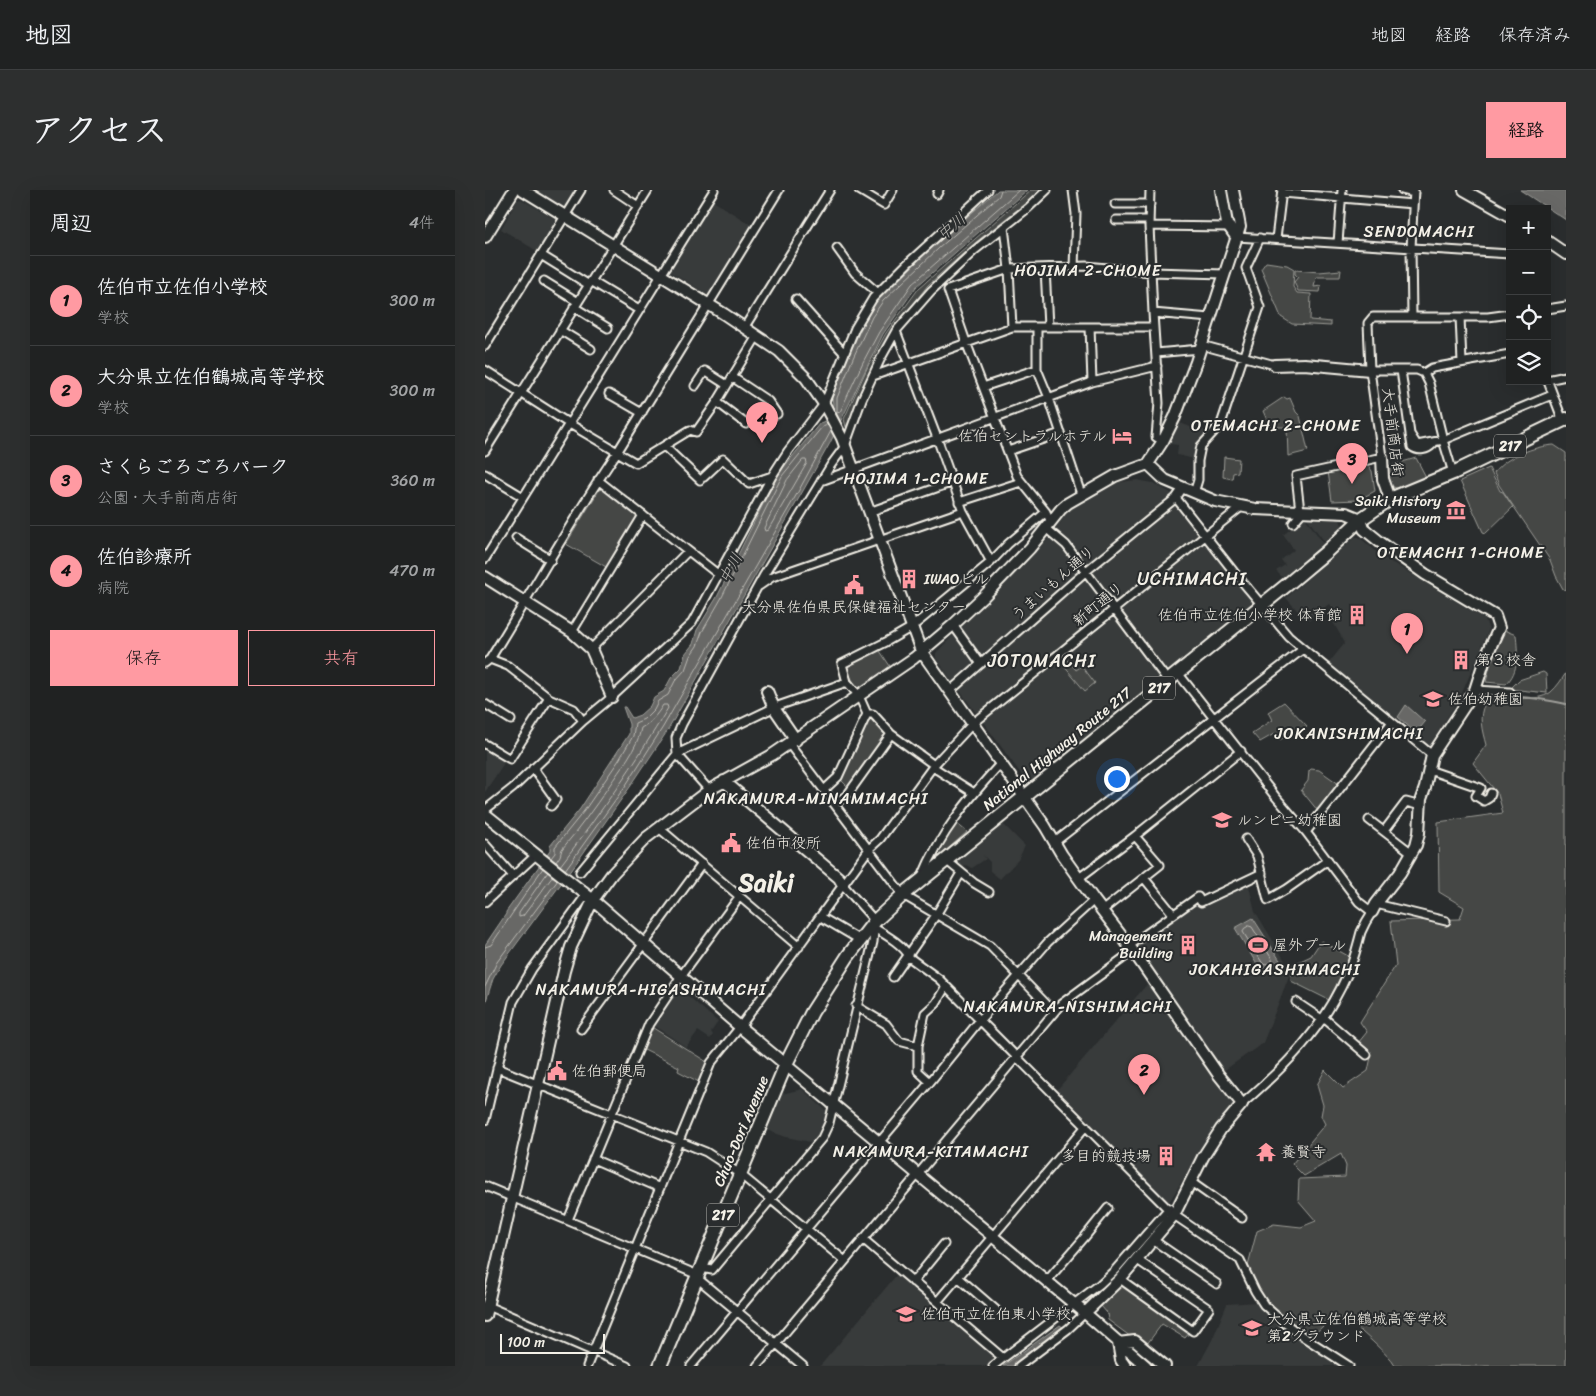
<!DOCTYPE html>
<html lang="ja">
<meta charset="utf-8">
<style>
body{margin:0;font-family:Sriracha,"Klee One",sans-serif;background:#2d2f2f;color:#f1f3f6}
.controls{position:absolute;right:15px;top:15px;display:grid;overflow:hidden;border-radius:0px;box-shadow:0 5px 20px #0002}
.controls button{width:45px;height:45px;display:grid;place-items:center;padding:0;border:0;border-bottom:1px solid #3d3f40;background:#202222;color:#f1f3f6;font:25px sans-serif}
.scale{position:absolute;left:15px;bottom:12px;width:105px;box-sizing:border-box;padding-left:5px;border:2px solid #f4f1e8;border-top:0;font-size:14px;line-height:18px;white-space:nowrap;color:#f4f1e8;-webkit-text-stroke:4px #2a2d2e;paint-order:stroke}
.you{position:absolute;left:631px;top:588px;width:18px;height:18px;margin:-12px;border:4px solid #fff;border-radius:50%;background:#1a73e8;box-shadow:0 0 0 8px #1a73e833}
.badge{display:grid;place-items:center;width:32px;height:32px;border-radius:50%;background:#ff9aa2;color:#111;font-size:16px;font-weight:700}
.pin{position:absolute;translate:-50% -41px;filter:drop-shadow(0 1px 2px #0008)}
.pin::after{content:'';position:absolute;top:26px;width:18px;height:15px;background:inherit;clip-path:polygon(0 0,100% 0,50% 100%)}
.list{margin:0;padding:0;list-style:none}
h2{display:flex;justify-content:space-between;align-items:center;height:65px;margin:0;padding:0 20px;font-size:21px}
h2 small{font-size:16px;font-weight:400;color:#a2a4a5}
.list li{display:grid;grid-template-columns:32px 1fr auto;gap:15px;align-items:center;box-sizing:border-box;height:90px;padding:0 20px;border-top:1px solid #3d3f40}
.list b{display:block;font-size:19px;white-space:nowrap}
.list p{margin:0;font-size:16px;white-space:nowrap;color:#a2a4a5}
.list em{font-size:16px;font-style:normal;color:#a2a4a5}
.actions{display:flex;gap:10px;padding:15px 20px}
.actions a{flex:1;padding:11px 0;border:1px solid #ff9aa2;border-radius:0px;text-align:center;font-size:18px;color:#ff9aa2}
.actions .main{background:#ff9aa2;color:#111}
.icon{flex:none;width:28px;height:28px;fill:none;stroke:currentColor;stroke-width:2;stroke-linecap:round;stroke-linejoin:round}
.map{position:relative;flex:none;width:1081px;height:1176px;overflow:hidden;border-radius:0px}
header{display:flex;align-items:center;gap:30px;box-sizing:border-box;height:70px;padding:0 25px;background:#202222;border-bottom:1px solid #3d3f40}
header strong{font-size:24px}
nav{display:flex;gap:28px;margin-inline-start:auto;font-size:18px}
.intro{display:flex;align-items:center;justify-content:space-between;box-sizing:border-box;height:120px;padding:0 30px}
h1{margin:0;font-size:35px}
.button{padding:12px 22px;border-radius:0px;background:#ff9aa2;color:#111;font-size:18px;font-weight:700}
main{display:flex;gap:30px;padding:0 30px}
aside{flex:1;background:#202222;border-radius:0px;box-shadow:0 5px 20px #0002}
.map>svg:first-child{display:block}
.built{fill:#373a3a}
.green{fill:#444645;stroke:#9c9c96}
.water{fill:#676866;stroke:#9f9f9a}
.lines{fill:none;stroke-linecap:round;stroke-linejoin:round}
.shore{stroke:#bcbab4;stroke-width:1}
.stream{stroke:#9f9f9a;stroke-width:2}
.street-casing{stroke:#f4f1e8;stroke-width:11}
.secondary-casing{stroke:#f4f1e8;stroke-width:14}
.highway-casing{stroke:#f4f1e8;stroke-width:16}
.street{stroke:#2a2d2e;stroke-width:7}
.secondary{stroke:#2a2d2e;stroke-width:10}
.highway{stroke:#2a2d2e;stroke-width:12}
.labels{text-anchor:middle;stroke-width:4;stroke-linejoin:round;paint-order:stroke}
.shield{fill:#2a2d2e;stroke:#b7b6b0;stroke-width:1}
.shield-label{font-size:14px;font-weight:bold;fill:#f4f1e8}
.street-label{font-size:15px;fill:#f4f1e8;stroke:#2a2d2e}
.poi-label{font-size:15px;fill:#f4f1e8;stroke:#2a2d2e;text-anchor:start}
.water-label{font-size:16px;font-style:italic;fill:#b5b3ae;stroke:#2a2d2e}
.neighbourhood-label{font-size:16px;letter-spacing:1px;fill:#f4f1e8;stroke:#2a2d2e}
.quarter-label{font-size:18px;letter-spacing:1px;fill:#f4f1e8;stroke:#2a2d2e}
.town-label{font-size:25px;font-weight:bold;fill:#f4f1e8;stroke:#2a2d2e}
</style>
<header>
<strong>地図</strong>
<nav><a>地図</a><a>経路</a><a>保存済み</a></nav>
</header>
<div class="intro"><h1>アクセス</h1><a class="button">経路</a></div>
<main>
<aside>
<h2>周辺<small>4件</small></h2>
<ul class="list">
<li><span class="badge">1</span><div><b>佐伯市立佐伯小学校</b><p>学校</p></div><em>300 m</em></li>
<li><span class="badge">2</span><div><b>大分県立佐伯鶴城高等学校</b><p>学校</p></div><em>300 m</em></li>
<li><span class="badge">3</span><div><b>さくらごろごろパーク</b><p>公園 · 大手前商店街</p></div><em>360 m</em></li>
<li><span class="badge">4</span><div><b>佐伯診療所</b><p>病院</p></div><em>470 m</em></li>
</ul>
<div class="actions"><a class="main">保存</a><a>共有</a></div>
</aside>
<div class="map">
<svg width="1081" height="1176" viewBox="0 0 1081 1176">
<rect width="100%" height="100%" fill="#2a2d2e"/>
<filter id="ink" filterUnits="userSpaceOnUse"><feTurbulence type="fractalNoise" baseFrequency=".02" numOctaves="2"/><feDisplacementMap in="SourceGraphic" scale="10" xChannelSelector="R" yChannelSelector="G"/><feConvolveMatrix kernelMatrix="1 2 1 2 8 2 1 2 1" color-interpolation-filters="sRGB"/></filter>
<g filter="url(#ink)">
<path class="built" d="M51,0H93L82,19Z
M36,9L74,31L55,63L16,39L32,10Z
M225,9L268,36L224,106L182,79Z
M693,232L713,240H726L713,252L709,269L692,265L693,255L685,254Z
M652,290L668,293L686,303L688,308L601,381L568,342L584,320L634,292Z
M691,310L720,346L629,418L602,382Z
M822,328L855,330L857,335L851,342L839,351Z
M818,329H821L838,353L798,388L791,381L800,375L796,370L809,360L798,345Z
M566,345L598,382L497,472L473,440Z
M721,347L771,410L680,483L631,420Z
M870,347H874L898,367L1000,429L1004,440L977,503L945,557H941L842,475L860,453L845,427L850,422L844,414L825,430L822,426L819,428L801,408Z
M600,383L628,419L494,527L471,496Z
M629,421L678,486L546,592L541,591L496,529Z
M470,443L492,473L468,493L451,468V463Z
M0,558L21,570L0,602Z
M518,634L540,656L533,670L515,689L505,681V672L498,665L501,669L487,678L482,675L475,680L468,674Z
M763,692L770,721L802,774L804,786L778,853L737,882L646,757L713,711Z
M663,793L739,899L748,915L722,952L719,955L683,1014L571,901Z
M192,796L233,832L226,842L228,845L225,849L213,841L201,857L166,834Z
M317,899L344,923L337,944L330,953L301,947L281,940L297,904Z
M414,1082L512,1165L511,1169L501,1176H335Z
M772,1112L789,1129L857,1176H713L727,1150L742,1114Z"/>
<path class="green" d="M546,0H557L491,52L443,95L404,145L361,237L359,229L384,174L401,143L434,98Z
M781,72L802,75L809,79L808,97L812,103L826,104L825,130L846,132V136L807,134L796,127L776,79Z
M810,80L834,82L856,80L855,87H831L829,97L836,96L835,102L813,101L809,92L813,87L810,84Z
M799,207L802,209L805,208L811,222L815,226L823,261L803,266L802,237H785L778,221Z
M1069,255L1081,263V400L1078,399L1071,386L1065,370L1014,295L1009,283C1020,267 1050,256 1069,255Z
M739,267L754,269L753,282L748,283L747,289L738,287Z
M931,268L941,287L914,299L906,296L900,277Z
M882,274L887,281L890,301L873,310L847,311L843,281Z
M1004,278L1015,301L1018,302L1028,317L1001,343L998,342L975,291Z
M116,297L156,326L123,378L81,354Z
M1021,441L1031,445C1033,462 1034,482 1021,494L1001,492L1008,463L1018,442Z
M393,458L405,476L373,500L359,475Z
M578,464L591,480L597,476L610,493L600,501L572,468Z
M1058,482L1061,484L1062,503L1025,499L1034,490Z
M1081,483V1176H910C907,1168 870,1135 862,1130C858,1128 851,1128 847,1128L827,1146L810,1138L780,1112L767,1089L763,1075L772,1041L789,1034L816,1037L831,1031L813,1010L814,989L860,987L861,976L856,964L819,986L807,974L840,934L836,926L838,915L832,895L840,880L858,898L883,881L886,867L873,853L882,842L875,832L911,775L906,731L975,729L979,717L954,702L953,632L1018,623L1013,604L988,573L1001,555C997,540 993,527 1000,513C1020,504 1051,514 1066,502C1072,497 1077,489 1081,483Z
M799,512L822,536L794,550L789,544L775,552L767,543L787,530L783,522Z
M387,525L404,544L365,599L355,589L383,526Z
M826,579L834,580L854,594L833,621L816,600L823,591L824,581Z
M470,632L482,642L450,670L447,668Z
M836,751L865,767L844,810L806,791L807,775L826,766Z
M165,836L222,872L214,892L193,881L194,877L155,858Z
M636,1094L705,1142L700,1148L677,1134L662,1154L652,1147H646L623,1130L622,1123L616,1116Z"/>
<path class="water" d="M513,0H542L431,97L398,144L345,253L183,540L145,597L92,672L16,775L8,789L0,814V755L21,724V722L65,661V656L95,619L144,544V534L138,517H140L147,528L155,525L165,516L169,507L179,501L186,488L196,478L200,464L208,454L212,440L232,407L293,284L335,233L340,231L348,214L347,208L363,166L383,124L394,108L450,55Z
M1035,0H1081V30Z
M921,515L940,532L931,543L913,527Z
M768,728L796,772L777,783L750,738Z
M575,1135L579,1138L529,1176H518Z"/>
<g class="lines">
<path class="shore" d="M516,0L514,6L454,58L398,111L387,127L368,168L352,208V223L355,222L378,172L394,142L427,94L534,0
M318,270H321L322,273L283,340L280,341L279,338L302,290Z
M66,668L70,663V657L99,621L134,570L148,546L150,533L159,529L169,519L173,511L183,505L190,491L200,480L205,466L212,456L217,442L236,409L297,286L337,237L343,235
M71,672L75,666L77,659C94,639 109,618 124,596C135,579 153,558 156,538C165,533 172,525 178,515H182L183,518C151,572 114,625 75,676
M80,680L141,595L178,537L313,302L346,241
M63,682L34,723V727L38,726L68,686
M764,736L767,737L787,769V772L781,775L778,774L758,742L759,739Z
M0,757L6,755L58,678
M0,797L12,772L73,690"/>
<path class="stream" d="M993,511C1028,504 1047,507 1081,514"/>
<defs>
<path id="street" d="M129,0L153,16
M374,0L399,15L408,0
M588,0L591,24L589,77
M665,0L664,36L668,123L674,213L671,247L678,251
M917,0L929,3
M797,3L928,14
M452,4L454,0
M630,14H665
M631,30H664
M664,36L746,37
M519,37L524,79L527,137
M751,47L1025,64
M791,49L797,0
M853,53L857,0
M352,58L370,83L393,103
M56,65L104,95
M560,78L563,137
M59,91L93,112
M106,91L154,120
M311,109L359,163
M89,117L123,138
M1062,119L1081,116
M668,123L725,128
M927,126L926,58L929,0
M975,127L977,172
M552,137V179L564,208L596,304
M605,137L607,192
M259,138L345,0
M75,140L106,159
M411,141L452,248L478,321L506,372
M716,155L790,175
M0,156L96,0
M671,163L715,159
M0,180L83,233L151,273L205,240L211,242L232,212L272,146
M885,180H932L939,183L944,193L958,250L968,283
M916,180L925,244L932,255L958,250L1067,205
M939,183L947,178L1025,164
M388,186L527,137H669
M247,187L283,211L292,224
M1062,189L1078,231
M1062,190L1081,186
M210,196L220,181L242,195
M498,197L552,179
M124,204L157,223
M232,212L261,234
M925,245L927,257C934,262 942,260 948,254
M179,256L215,290
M0,261L163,0
M523,261L576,243
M0,284L38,307
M219,287L238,269L264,294L287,286
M113,290L234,385
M336,291L607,192L672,176
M709,303L713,290V271L716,256L736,234L775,117L761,78L775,48
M691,308L749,382L804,447L947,565
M474,312L536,292
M815,321L811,286L897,267L885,180L883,133L888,127H1003L1025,124
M384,322L468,292
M566,332L561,322L532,286L481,152L463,100L524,79L601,76L666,82L740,84
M808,333L818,321
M562,339L581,355L683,491
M31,348L66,370
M0,369L229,0
M274,396L287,387L478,321
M468,435L496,474
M87,442L158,325
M106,459L203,361
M5,469L23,476L64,508L89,519L98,531
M0,473L5,469C48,400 87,328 133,261L294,0
M693,483L790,606L821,642L874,712L887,722C883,728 879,735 876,742C872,756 869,771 862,785C838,839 801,876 757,914
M362,492L357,474L401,452L427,437L506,372L523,354L561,322
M990,500L1025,502
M465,501L600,382L691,308L698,298
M0,514L26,530
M0,554L25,569L64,508
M304,554L418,705L505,756L569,822
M448,577L489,603
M48,578L71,610L66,616
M944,580L996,598L991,606L999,611L1004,608L1006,603
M224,600L192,564L191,548L197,534L279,385L346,275L360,256L377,209L396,168L411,141L446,101L490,60L543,18L562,0
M339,600L353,587L382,524
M350,614L363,604L406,544
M0,620L28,598L98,531L127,507L207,433L287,286L303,261L339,214L370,138L388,108L423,73L503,0
M884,630L927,663
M174,638L314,757
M899,641L921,612L936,616
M821,642L907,532
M761,649L772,666L783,710L802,699L843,670
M570,652L818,459
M0,654L28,686
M461,670L489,693L504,702
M95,682L192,564L290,517L362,492L374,506L382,524H388L406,544L449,575
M437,687C455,643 484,608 516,573
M594,688L650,646L756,561
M659,688L688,724
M0,712L51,665
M891,714L961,731
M618,720L675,675L650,646
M336,727L375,750
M389,738C401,745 419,755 425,768L454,789L689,1025L755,1070L770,1101L779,1115L797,1131L817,1146L864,1176
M644,756L713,707L716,712L777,683
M408,787L451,725L476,683
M811,812L838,830
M371,816L401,834L414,851L433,856
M839,828L882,865
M96,839L217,674
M12,878L221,962L255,984L360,1071
M445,892L433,881V856L440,823L451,813L461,796
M0,930L28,812L47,779L101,705
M108,969L175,998
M706,992L757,1028
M0,996L213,1085
M83,1030L164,834L196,786L254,707
M378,1049L518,1168
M668,1050L732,1094
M216,1078L227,1080L337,948L344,933L388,752L390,731L358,695
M473,1087L511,1120
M212,1088L318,1176
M635,1089L708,1141L724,1119L651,1069
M428,1092L459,1054
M561,1092L599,1048L623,1018
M452,1112L601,936
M0,1115L142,1176
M102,1176L226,873L255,837L384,659L395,649L449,575L488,533L756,317
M206,1176L445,892L495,830L563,752L609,710
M272,1176L576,814L648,761
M508,1176L615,1094L630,1080L684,1018
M534,1176L583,1139L600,1123"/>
<path id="secondary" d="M38,0L239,124L294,161L321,188L339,214L357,248L436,461L560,636L577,665L609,710L648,761L733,884L757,914L736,939L718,967L689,1025L635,1089L600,1123
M736,0L742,34L751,47
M979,0L1025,26
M0,47L29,0
M1062,51L1081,64
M790,175L819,174L885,180
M897,267L898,289L905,309
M663,274L678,251L690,227L711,172L755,37L748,0
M0,387L87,442L106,459L127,507
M282,501L289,518L311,550
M239,591L354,688L358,695
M0,624L108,710L255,837L600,1123L661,1176
M0,1126L79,781L86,757L108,710L127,684L161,648L224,600L287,565L429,468L468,435L499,406L545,358L576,319L583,313L630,286L663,274L680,290L730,311L770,319L861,323L876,329L879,339L895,352L940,384L1010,426L1014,438L1000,469L990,500L947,565L940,598L936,609L934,643L931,655L915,683L891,714L887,722
M640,1176L636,1170L633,1153L650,1151L680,1176"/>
<path id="highway" d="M175,1176L301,874L327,822L363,766L390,731L418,705L803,394L840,363L876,329L905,309L968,283L1081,229"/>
</defs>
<use href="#street" class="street-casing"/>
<use href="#secondary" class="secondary-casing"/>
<use href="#highway" class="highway-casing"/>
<use href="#street" class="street"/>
<use href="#secondary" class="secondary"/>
<use href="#highway" class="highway"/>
</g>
</g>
<defs>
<symbol id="hotel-bare" viewBox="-9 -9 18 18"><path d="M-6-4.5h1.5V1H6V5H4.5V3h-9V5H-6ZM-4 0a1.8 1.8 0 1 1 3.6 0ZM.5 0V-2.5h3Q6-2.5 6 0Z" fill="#ff9aa2" stroke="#2a2d2e" stroke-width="2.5" paint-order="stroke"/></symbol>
<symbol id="museum-bare" viewBox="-9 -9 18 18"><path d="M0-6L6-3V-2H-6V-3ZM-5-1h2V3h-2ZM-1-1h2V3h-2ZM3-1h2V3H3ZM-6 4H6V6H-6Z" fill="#ff9aa2" stroke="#2a2d2e" stroke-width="2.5" paint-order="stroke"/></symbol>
<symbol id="building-bare" viewBox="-9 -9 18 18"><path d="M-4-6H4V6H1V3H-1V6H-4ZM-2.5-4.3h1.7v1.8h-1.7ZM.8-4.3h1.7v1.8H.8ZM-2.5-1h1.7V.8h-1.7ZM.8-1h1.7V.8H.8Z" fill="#ff9aa2" stroke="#2a2d2e" stroke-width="2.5" paint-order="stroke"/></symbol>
<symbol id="civic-bare" viewBox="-9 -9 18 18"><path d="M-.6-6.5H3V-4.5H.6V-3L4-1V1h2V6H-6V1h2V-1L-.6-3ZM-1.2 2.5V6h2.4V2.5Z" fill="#ff9aa2" stroke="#2a2d2e" stroke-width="2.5" paint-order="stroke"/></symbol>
<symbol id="school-bare" viewBox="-9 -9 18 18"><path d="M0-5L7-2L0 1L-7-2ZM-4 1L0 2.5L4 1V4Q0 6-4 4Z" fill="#ff9aa2" stroke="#2a2d2e" stroke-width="2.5" paint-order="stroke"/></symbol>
<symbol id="stadium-bare" viewBox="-9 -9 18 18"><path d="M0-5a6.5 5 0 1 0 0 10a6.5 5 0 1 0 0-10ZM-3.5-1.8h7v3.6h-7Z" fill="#ff9aa2" stroke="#2a2d2e" stroke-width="2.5" paint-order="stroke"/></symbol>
<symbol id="temple-bare" viewBox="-9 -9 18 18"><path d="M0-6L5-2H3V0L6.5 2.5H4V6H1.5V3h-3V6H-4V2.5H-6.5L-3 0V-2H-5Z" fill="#ff9aa2" stroke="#2a2d2e" stroke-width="2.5" paint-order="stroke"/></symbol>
</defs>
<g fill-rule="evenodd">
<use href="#hotel-bare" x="623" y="232" width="28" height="28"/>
<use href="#museum-bare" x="957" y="306" width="28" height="28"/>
<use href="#building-bare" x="410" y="375" width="28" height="28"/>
<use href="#civic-bare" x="355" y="381" width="28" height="28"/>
<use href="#building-bare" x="858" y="411" width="28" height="28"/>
<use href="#building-bare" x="962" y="456" width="28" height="28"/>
<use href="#school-bare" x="934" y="495" width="28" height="28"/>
<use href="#school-bare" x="723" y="616" width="28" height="28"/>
<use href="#civic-bare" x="232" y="639" width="28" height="28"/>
<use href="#building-bare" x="689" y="741" width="28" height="28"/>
<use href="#stadium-bare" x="759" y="741" width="28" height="28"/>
<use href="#civic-bare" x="58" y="867" width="28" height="28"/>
<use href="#temple-bare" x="767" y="948" width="28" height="28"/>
<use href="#building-bare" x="667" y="952" width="28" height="28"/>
<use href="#school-bare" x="407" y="1110" width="28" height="28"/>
<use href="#school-bare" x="753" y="1124" width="28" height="28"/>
</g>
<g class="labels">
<g class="shield">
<rect x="1009" y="244.5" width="32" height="23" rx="4"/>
<rect x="658" y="486.5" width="32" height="23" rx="4"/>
<rect x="222" y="1013.5" width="32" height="23" rx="4"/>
</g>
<g class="shield-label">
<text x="1025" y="261">217</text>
<text x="674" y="503">217</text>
<text x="238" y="1030">217</text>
</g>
<g class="street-label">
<text transform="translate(908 242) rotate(83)" y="5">大手前商店街</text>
<text transform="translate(568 393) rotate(-41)" y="5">うまいもん通り</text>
<text transform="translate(613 414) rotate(-39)" y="5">新町通り</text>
<text transform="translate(572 559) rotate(-39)" y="5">National Highway Route 217</text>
<text transform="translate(256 941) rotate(-67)" y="5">Chuo-Dori Avenue</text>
</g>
<g class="poi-label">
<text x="622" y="251" text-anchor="end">佐伯セントラルホテル</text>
<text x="956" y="316" text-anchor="end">Saiki History<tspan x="956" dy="17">Museum</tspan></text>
<text x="439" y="394">IWAOビル</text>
<text x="369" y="422" text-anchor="middle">大分県佐伯県民保健福祉センター</text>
<text x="857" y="430" text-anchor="end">佐伯市立佐伯小学校 体育館</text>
<text x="991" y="475">第３校舎</text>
<text x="963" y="514">佐伯幼稚園</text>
<text x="752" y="635">ルンビニ幼稚園</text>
<text x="261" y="658">佐伯市役所</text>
<text x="688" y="751" text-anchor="end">Management<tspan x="688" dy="17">Building</tspan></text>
<text x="788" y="760">屋外プール</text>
<text x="87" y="886">佐伯郵便局</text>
<text x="796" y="967">養賢寺</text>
<text x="666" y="971" text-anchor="end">多目的競技場</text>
<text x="436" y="1129">佐伯市立佐伯東小学校</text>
<text x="782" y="1134">大分県立佐伯鶴城高等学校<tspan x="782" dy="17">第2グラウンド</tspan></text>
</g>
<g class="water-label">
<text transform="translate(466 36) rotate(-40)" y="6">中川</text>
<text transform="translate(245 378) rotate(-62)" y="6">中川</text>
</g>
<g class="neighbourhood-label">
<text x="934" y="47">SENDOMACHI</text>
<text x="603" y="86">HOJIMA 2-CHOME</text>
<text x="791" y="241">OTEMACHI 2-CHOME</text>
<text x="431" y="294">HOJIMA 1-CHOME</text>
<text x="976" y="368">OTEMACHI 1-CHOME</text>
<text x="864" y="549">JOKANISHIMACHI</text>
<text x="331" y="614">NAKAMURA-MINAMIMACHI</text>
<text x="790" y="785">JOKAHIGASHIMACHI</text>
<text x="166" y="805">NAKAMURA-HIGASHIMACHI</text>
<text x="583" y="822">NAKAMURA-NISHIMACHI</text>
<text x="446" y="967">NAKAMURA-KITAMACHI</text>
</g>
<g class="quarter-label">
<text x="707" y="395">UCHIMACHI</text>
<text x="557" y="477">JOTOMACHI</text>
</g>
<g class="town-label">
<text x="281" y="701">Saiki</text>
</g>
</g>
</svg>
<div class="controls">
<button>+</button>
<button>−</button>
<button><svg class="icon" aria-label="locate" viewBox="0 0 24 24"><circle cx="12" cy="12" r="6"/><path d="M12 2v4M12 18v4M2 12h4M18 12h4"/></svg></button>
<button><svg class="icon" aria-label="layers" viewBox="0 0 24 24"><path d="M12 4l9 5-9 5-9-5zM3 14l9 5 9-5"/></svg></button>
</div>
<div class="scale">100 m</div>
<div class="you"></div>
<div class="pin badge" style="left:922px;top:464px">1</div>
<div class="pin badge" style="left:659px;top:905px">2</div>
<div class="pin badge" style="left:867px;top:294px">3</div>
<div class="pin badge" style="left:277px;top:253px">4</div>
</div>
</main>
